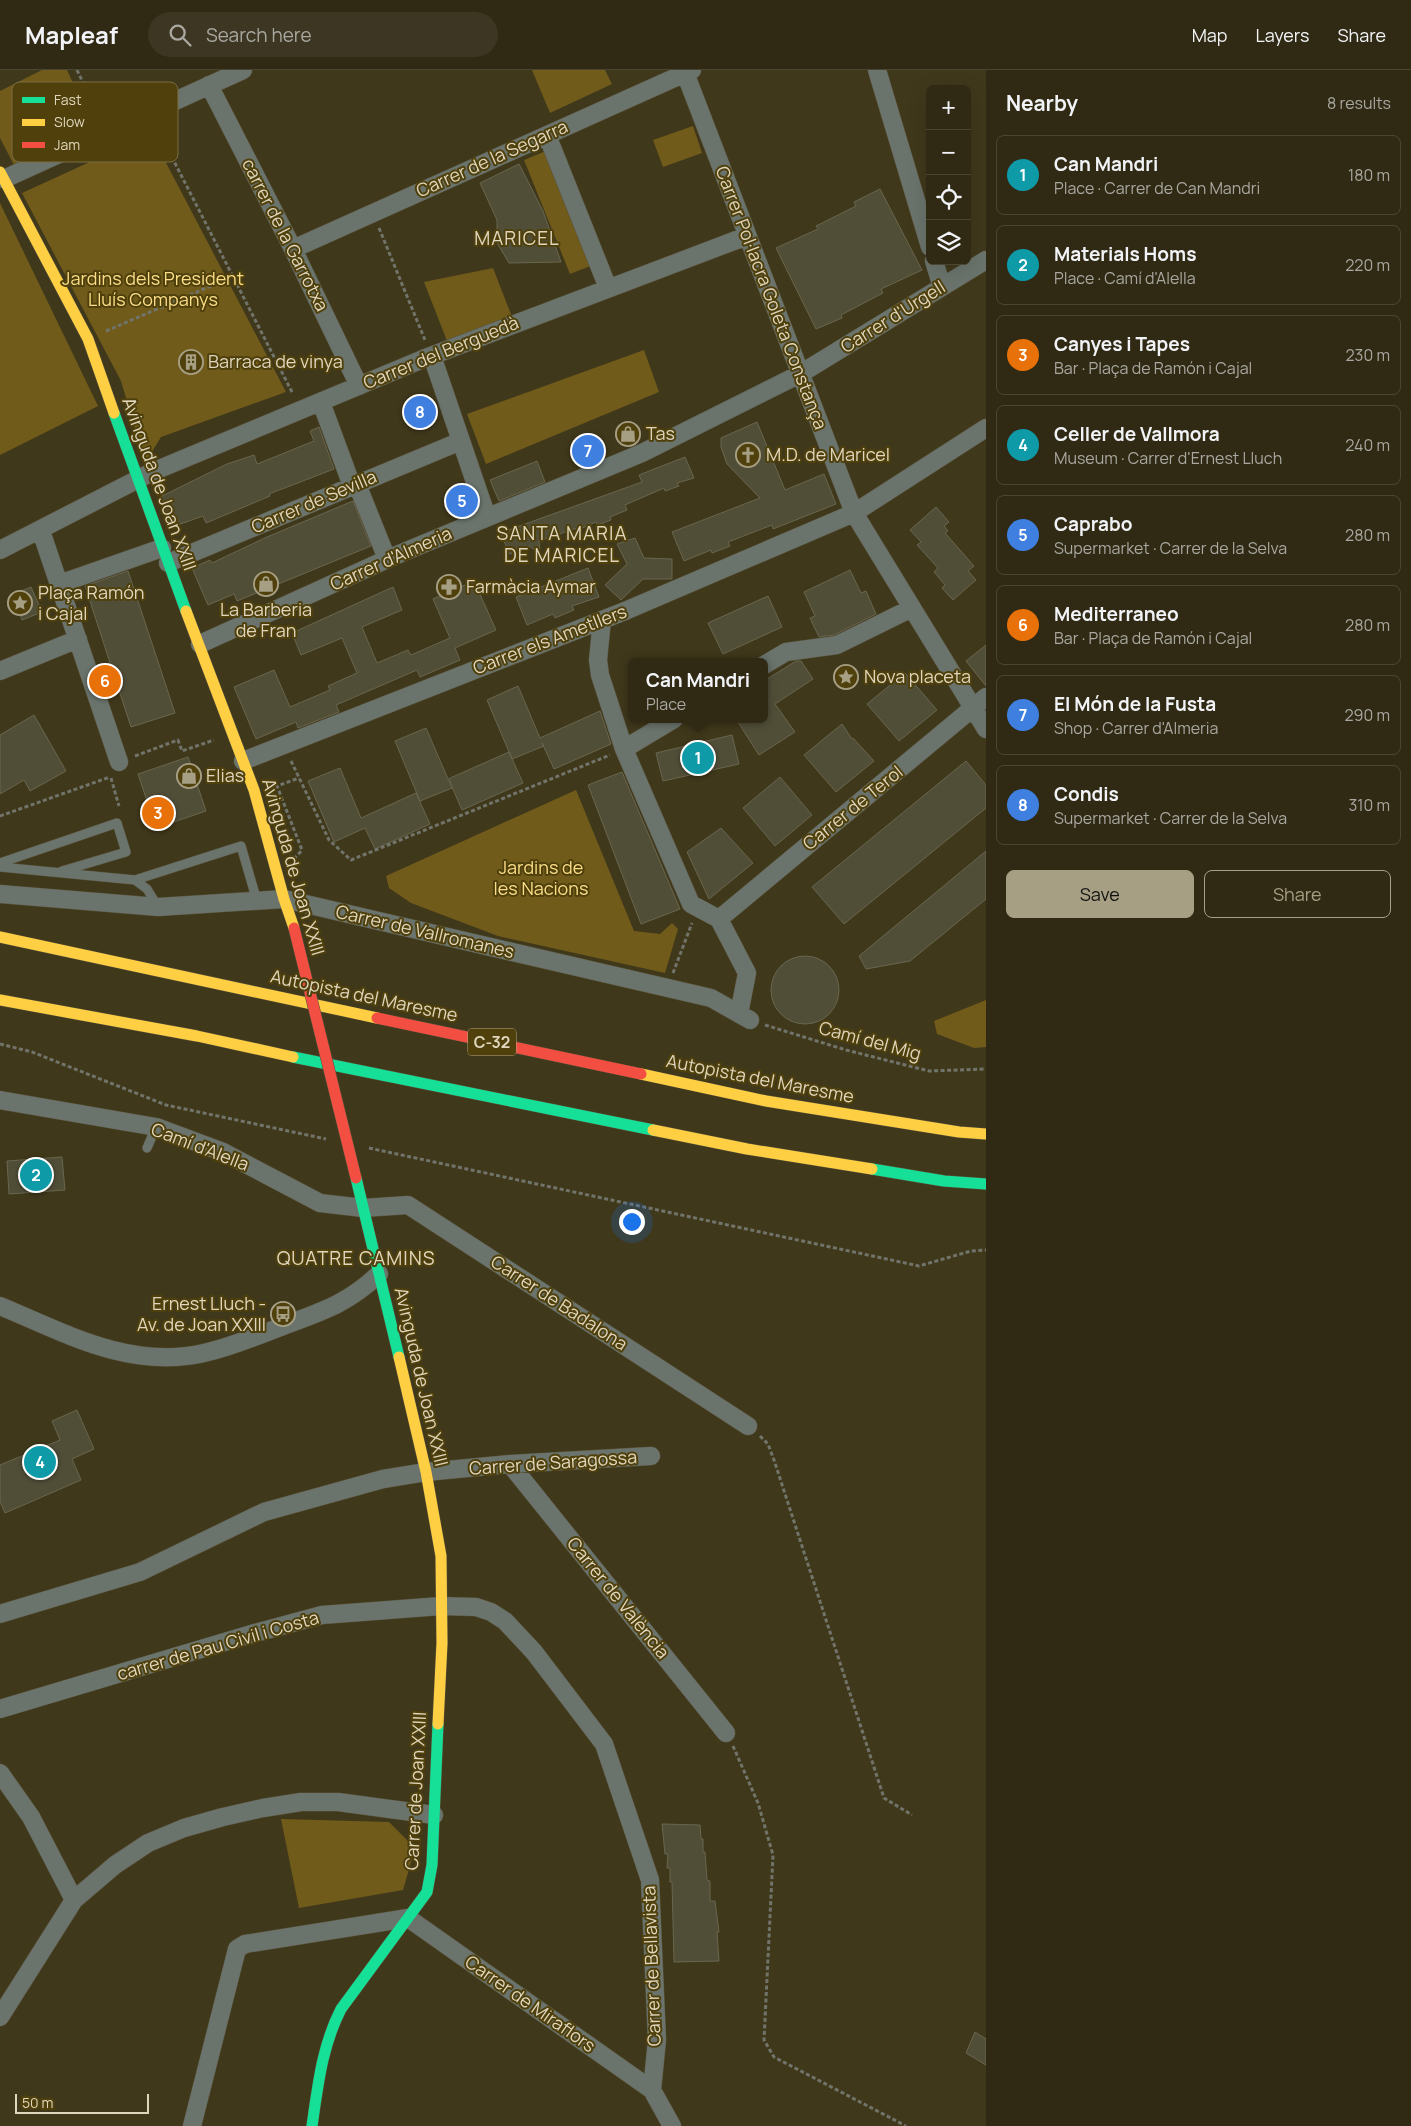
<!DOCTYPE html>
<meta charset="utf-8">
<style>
body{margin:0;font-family:Manrope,sans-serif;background:#3c3622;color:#f1f3f6}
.controls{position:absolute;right:15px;top:15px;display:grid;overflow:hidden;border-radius:8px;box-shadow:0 5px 20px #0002}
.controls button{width:45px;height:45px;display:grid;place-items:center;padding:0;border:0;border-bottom:1px solid #4b4634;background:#302a14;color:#f1f3f6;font:25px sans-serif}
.scale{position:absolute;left:15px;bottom:12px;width:134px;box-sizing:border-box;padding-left:5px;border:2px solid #dfd6bd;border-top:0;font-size:14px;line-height:18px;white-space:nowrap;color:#dfd6bd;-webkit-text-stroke:4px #4f400c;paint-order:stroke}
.you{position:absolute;left:631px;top:1151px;width:18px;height:18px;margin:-12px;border:4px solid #fff;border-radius:50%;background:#1a73e8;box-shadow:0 0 0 8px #1a73e833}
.badge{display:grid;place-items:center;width:32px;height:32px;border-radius:50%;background:#a79f84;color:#fff;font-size:16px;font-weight:700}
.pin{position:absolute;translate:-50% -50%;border:2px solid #fff;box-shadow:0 1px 5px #0006}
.popup{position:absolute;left:628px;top:588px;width:140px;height:65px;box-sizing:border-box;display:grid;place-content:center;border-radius:8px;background:#302a14;filter:drop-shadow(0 1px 4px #0005);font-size:16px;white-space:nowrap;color:#a8a7a0}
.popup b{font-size:19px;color:#f1f3f6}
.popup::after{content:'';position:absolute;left:50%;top:100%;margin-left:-10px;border:10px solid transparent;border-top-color:#302a14}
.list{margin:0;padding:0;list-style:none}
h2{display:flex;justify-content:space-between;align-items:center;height:65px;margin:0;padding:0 20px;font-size:21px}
h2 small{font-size:16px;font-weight:400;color:#a8a7a0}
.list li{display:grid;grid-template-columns:32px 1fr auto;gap:15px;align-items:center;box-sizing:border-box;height:80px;margin:0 10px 10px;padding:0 10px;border:1px solid #4b4634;border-radius:8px}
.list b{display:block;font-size:19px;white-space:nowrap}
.list p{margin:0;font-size:16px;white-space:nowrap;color:#a8a7a0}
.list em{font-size:16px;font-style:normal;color:#a8a7a0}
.actions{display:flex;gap:10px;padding:15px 20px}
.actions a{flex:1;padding:11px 0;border:1px solid #a79f84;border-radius:8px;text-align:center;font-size:18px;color:#a79f84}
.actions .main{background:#a79f84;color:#111}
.icon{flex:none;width:28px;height:28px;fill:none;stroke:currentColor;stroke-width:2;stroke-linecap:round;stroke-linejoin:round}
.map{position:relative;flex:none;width:986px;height:2056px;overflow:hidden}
header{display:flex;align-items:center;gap:30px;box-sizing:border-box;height:70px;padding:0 25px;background:#302a14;border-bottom:1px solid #4b4634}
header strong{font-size:24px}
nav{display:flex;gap:28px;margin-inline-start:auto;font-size:18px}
.search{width:350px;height:45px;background:#3c3622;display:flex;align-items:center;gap:12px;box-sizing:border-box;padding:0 18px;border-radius:28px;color:#a8a7a0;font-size:19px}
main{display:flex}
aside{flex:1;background:#302a14}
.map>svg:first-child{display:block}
.green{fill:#705b1b}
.building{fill:#514e38;stroke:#69664f}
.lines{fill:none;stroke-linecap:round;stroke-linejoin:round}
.lane-casing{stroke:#59533b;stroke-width:10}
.street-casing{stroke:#59533b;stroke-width:19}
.fast-casing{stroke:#59533b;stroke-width:12}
.slow-casing{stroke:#59533b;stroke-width:12}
.jam-casing{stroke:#59533b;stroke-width:12}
.path{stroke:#71746a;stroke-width:3;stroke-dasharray:4 2.5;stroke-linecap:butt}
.lane{stroke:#6a736c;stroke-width:9}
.street{stroke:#6a736c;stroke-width:18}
.fast{stroke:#16e098;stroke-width:11}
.slow{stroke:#ffcf43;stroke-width:11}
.jam{stroke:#f24e42;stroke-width:11}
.jam-bridge-casing{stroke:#59533b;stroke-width:12;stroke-linecap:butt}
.jam-bridge{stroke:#f24e42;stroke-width:11}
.labels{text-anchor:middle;stroke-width:4;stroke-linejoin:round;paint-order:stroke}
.shield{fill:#4f400c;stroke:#b4a988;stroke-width:1}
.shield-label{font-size:16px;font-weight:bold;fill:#dfd6bd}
.street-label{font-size:18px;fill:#dfd6bd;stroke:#4f400c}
.park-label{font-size:18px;fill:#fbdd88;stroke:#4f400c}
.poi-label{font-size:18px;fill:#dfd6bd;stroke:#4f400c;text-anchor:start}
.neighbourhood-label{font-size:19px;letter-spacing:1px;fill:#dfd6bd;stroke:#4f400c}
.key{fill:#4f400c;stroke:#7a6d41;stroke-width:1}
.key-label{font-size:14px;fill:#dfd6bd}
</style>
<header>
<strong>Mapleaf</strong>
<div class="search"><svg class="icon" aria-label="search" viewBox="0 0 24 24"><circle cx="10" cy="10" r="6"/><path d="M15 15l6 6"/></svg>Search here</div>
<nav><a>Map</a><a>Layers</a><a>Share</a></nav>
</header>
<main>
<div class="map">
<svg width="986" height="2056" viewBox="0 0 986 2056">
<rect width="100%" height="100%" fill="#40381b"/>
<path class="green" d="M42,0H67L93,57L14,95L0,68V21Z
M532,0H605L612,14L550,43Z
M693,56L702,83L663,97L653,70Z
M151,64L286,322L161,367L145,393L121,311L22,123Z
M553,78L598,193L570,204L524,90Z
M0,133L98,336L0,385Z
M493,198L514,252L449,276L424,212Z
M644,280L659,322L486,394L467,344Z
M576,720L634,861L660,864L672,853L678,859L665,903L498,866L411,833L389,818L386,806Z
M986,930V977L974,978L937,964L934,951Z
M281,1749L389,1752L415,1778L403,1820L299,1838Z"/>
<path class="building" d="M519,94L543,141L561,192L509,193L497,173V150L480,113Z
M880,119L922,200L881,219L883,223L841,245L842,248L816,259L776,178L818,159L816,156L856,136L854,132Z
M757,352L785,420L824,404L836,434L773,459L772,455L728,472L730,476L712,483L711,480L684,491L672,462L760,428L727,394L721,377V368Z
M319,357L334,399L269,424L270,426L206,453L203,446L172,457L160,427L227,394L254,385L257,394L314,371L310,361Z
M685,387L694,408L677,413L679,416L665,421L664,418L625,435L627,440L610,447L611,450L598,455L596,452L580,459V457L539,471L540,484L529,476L510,484L500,463L642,412L639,405Z
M537,391L545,412L499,431L490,410Z
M353,431L371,476L237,531L234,524L208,535L192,498L210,490L212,493L267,467Z
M936,437L949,452L944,456L948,461L945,463L974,496L968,501L976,510L953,530L942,518L945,515L934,502L938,498L917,475L921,472L910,460Z
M635,468L644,488L672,489V509H643L621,530L605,515L627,494L617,474Z
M588,498L599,527L572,536L574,540L555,548L553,544L527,555L516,527Z
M850,500L861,523L866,521L876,544L834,565L819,567L810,548L815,546L804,522Z
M128,501L175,643L131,657L85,516Z
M474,511L496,560L455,578L460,590L420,607L417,600L336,635L339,642L298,658L296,652L256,669L234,617L274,600L290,637L330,620L328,616L357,603L342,568L301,585L292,563L393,517L402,540L362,557L377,593L408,580L411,585L450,568L433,529Z
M31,517L42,542L22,550L12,525Z
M768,526L782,557L723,584L708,553Z
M986,575V616L966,591Z
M796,591H801L813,609L775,634L795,662L759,685L736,649H764V611Z
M905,603L937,640L899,671L867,634Z
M518,616L540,668L600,641L611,674L554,699L542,673L544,676L512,689L487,630Z
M34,645L66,701L30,721L24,710L0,724V665Z
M842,654L852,669L853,668L874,691L836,722L804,685Z
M426,658L448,709L509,682L523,713L462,740L449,710L452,718L420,731L395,671Z
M732,665L739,694L663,711L656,683Z
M188,687L206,741L156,758L138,704Z
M966,691L986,715V738L844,854L812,817Z
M340,698L361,748L416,723L430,754L375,779L365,758L334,772L308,711Z
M622,702L680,839L641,854L588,715Z
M780,707L812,745L775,776L743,738Z
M721,758L753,793L709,829L687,782Z
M986,781V829L910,891L866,899L859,886Z
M771 920a34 34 0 1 1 68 0a34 34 0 1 1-68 0Z
M62,1087L65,1120L9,1124L7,1091Z
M77,1340L94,1379L72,1389L81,1410L5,1443L0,1432V1395L60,1370L52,1351Z
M662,1754L700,1755L701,1769H703V1782H705L707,1810L710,1811V1831H715L719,1862H717L719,1891L674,1892L672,1812H670V1798H667L668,1784H665Z
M975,1962L986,1969V1995L966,1983Z"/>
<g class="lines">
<defs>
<path id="lane" d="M0,793L117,753L126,782L62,801
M0,797L135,810L241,776L257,831
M135,810L147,819L158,837
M147,1078L156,1057"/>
<path id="street" d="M684,0L854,443L986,659
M877,0L930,177
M209,15L293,179L359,316
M547,65L608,218
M4,109L243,0
M293,179L692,0
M934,191L942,217
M432,286L487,447
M321,332L352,416
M357,414L387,489
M41,461L119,692
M0,480L152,402L423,289L747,166
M168,493L461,371
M59,514L162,478
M602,550L598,590L600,605L624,679L691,834L719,849L747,903L739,944
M200,574L392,487L642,383L800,304L986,190
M764,595L786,582L837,575L912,538
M0,601L78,569
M624,679L674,649
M243,691L625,541L854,443L986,358
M0,824L158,837L284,829L711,928L750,950
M719,849L986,627
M0,1030L156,1057L223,1082L320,1133L363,1138L408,1135L748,1356
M0,1236C65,1263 130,1300 204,1283C231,1277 257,1266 283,1256C323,1241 347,1234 379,1204
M510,1394L726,1663
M0,1544L140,1502L264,1442L383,1409L426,1402L510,1394L651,1386
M0,1639L255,1563L322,1545L441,1536L476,1537L491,1542L505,1551L534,1582L604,1674L650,1810L657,1970L652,2020
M0,1703L31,1747L74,1830
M0,1947L74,1830L115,1795L148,1773L184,1758L223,1747L263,1738L301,1732H338L434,1745
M192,2056L237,1879L245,1874L408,1848L652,2020L672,2056"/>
<path id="fast" d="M114,343L186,541
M293,987L653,1060
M872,1099L944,1111L986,1114
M356,1108L399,1287
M312,2056C318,2015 322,1976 341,1939L427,1822L432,1795L438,1654"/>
<path id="slow" d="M0,102L88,269L114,343
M186,541L254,720L284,829L294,858
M0,867L377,948
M0,930L197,966L293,987
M641,1004L766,1031L959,1062L986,1064
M653,1060L747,1079L872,1099
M399,1287L426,1402L441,1486L442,1573L438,1654"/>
<path id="jam" d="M377,948L641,1004"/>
</defs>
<use href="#lane" class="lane-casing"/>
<use href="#street" class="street-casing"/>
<use href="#fast" class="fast-casing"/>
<use href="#slow" class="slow-casing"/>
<use href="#jam" class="jam-casing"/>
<path class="path" d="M77,0L100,48
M157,58L293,324
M379,158L425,270
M106,261L227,209
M135,686L178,670L182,681L214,670
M291,691L329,770L351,790L610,685
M111,708L119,736
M0,746L110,707
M294,789L302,780L277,716L299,708
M673,903L692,853
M765,955L846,980L929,1001L986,999
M0,974L32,982L166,1035L326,1069
M369,1078L919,1196L971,1181L986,1180
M760,1366L768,1374L774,1390L884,1728L912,1745
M733,1676L758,1733L773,1785L764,1970L774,1987L906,2056"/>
<use href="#lane" class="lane"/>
<use href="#street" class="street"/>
<use href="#fast" class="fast"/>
<use href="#slow" class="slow"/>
<use href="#jam" class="jam"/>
<defs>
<path id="jam-bridge" d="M294,858L356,1108"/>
</defs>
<use href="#jam-bridge" class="jam-bridge-casing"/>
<use href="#jam-bridge" class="jam-bridge"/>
</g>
<defs>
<symbol id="building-ring" viewBox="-11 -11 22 22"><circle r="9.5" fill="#4f400c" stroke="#a79f84" stroke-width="1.5"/><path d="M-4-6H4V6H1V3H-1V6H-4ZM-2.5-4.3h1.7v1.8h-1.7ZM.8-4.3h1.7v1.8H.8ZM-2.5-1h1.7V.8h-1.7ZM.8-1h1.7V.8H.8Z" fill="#a79f84"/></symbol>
<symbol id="shop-ring" viewBox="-11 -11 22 22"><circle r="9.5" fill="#4f400c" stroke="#a79f84" stroke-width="1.5"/><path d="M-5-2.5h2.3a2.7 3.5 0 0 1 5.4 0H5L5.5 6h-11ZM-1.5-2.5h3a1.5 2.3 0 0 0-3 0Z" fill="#a79f84"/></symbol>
<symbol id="church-ring" viewBox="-11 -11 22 22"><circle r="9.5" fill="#4f400c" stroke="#a79f84" stroke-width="1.5"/><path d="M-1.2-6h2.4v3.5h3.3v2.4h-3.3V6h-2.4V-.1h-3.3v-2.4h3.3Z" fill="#a79f84"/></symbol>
<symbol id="pharmacy-ring" viewBox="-11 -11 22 22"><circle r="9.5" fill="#4f400c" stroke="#a79f84" stroke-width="1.5"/><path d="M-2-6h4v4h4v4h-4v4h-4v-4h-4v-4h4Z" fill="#a79f84"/></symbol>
<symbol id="sight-ring" viewBox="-11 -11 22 22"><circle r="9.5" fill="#4f400c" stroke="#a79f84" stroke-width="1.5"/><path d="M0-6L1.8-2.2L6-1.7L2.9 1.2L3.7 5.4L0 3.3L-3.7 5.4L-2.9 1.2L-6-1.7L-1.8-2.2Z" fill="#a79f84"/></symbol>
<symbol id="bus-ring" viewBox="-11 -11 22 22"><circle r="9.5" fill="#4f400c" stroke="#a79f84" stroke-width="1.5"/><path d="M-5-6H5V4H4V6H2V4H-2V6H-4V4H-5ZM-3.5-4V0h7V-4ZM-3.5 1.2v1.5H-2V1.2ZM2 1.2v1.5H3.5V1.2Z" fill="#a79f84"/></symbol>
</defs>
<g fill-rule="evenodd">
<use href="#building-ring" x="177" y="278" width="28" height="28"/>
<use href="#shop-ring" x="614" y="350" width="28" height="28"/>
<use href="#church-ring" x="734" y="371" width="28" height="28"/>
<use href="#shop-ring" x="252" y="500" width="28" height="28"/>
<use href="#pharmacy-ring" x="435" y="503" width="28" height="28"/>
<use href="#sight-ring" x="6" y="519" width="28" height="28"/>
<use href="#sight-ring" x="832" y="593" width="28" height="28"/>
<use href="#shop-ring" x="175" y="692" width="28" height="28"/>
<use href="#bus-ring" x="269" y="1230" width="28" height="28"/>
</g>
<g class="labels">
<rect class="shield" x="468" y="958.5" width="48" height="27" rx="4"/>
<g class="shield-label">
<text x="492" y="978">C-32</text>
</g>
<g class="street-label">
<text transform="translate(492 89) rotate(-24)" y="6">Carrer de la Segarra</text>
<text transform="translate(285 165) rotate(63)" y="6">carrer de la Garrotxa</text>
<text transform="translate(771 228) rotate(69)" y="6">Carrer Pol·lacra Goleta Constança</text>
<text transform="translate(893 247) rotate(-32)" y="6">Carrer d'Urgell</text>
<text transform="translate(441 283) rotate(-22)" y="6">Carrer del Berguedà</text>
<text transform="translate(159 414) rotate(70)" y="6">Avinguda de Joan XXIII</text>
<text transform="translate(314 432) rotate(-23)" y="6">Carrer de Sevilla</text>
<text transform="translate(391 489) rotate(-24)" y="6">Carrer d'Almeria</text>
<text transform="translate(550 570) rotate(-21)" y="6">Carrer els Ametllers</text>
<text transform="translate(853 738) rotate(-39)" y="6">Carrer de Terol</text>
<text transform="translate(293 797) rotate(74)" y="6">Avinguda de Joan XXIII</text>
<text transform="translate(425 862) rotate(13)" y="6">Carrer de Vallromanes</text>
<text transform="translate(364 926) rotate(12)" y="6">Autopista del Maresme</text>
<text transform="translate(870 971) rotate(15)" y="6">Camí del Mig</text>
<text transform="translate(760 1009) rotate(11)" y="6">Autopista del Maresme</text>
<text transform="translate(200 1077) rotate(21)" y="6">Camí d'Alella</text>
<text transform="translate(559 1233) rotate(33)" y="6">Carrer de Badalona</text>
<text transform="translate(421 1307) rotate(77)" y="6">Avinguda de Joan XXIII</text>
<text transform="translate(553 1393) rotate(-4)" y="6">Carrer de Saragossa</text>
<text transform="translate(618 1528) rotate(51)" y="6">Carrer de València</text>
<text transform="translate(218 1576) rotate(-16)" y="6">carrer de Pau Civil i Costa</text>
<text transform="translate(416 1721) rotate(-87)" y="6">Carrer de Joan XXIII</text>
<text transform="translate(652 1896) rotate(-92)" y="6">Carrer de Bellavista</text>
<text transform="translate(530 1934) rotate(35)" y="6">Carrer de Miraflors</text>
</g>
<g class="park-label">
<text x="153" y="215">Jardins dels President<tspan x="153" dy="21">Lluís Companys</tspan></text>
<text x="541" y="804">Jardins de<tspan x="541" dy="21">les Nacions</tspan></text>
</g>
<g class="poi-label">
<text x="208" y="298">Barraca de vinya</text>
<text x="646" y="370">Tas</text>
<text x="766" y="391">M.D. de Maricel</text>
<text x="466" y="523">Farmàcia Aymar</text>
<text x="38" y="529">Plaça Ramón<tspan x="38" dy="21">i Cajal</tspan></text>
<text x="266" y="546" text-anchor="middle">La Barberia<tspan x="266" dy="21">de Fran</tspan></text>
<text x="864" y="613">Nova placeta</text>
<text x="206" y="712">Elias</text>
<text x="266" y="1240" text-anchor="end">Ernest Lluch -<tspan x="266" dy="21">Av. de Joan XXIII</tspan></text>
</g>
<g class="neighbourhood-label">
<text x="517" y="175">MARICEL</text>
<text x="562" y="470">SANTA MARIA<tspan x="562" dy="22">DE MARICEL</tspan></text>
<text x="356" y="1195">QUATRE CAMINS</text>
</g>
</g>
<rect x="12" y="12" width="166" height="80" rx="8" class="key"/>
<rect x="22" y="27" width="23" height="6" fill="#16e098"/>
<rect x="22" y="49" width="23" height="7" fill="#ffcf43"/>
<rect x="22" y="72" width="23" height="6" fill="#f24e42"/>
<g class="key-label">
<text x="54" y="35">Fast</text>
<text x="54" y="57">Slow</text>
<text x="54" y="80">Jam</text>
</g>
</svg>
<div class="controls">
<button>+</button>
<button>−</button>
<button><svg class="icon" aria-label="locate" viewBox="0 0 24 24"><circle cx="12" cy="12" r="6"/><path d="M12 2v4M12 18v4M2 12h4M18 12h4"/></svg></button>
<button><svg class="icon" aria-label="layers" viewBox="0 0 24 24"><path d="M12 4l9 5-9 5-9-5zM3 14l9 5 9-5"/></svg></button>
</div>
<div class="scale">50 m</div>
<div class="you"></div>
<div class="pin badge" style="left:698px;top:688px;background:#0f9aa8">1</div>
<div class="popup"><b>Can Mandri</b>Place</div>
<div class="pin badge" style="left:36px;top:1105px;background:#0f9aa8">2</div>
<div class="pin badge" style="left:158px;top:743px;background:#e8710a">3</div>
<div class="pin badge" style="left:40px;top:1392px;background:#0f9aa8">4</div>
<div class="pin badge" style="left:462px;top:431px;background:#3f7fe0">5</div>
<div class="pin badge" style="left:105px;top:611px;background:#e8710a">6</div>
<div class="pin badge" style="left:588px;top:381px;background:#3f7fe0">7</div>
<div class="pin badge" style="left:420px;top:342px;background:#3f7fe0">8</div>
</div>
<aside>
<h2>Nearby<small>8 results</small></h2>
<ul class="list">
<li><span class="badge" style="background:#0f9aa8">1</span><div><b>Can Mandri</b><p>Place · Carrer de Can Mandri</p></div><em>180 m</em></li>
<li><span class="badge" style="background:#0f9aa8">2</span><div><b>Materials Homs</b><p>Place · Camí d'Alella</p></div><em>220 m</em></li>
<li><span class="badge" style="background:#e8710a">3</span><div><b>Canyes i Tapes</b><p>Bar · Plaça de Ramón i Cajal</p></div><em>230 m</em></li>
<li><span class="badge" style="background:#0f9aa8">4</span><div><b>Celler de Vallmora</b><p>Museum · Carrer d'Ernest Lluch</p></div><em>240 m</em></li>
<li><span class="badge" style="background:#3f7fe0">5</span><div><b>Caprabo</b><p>Supermarket · Carrer de la Selva</p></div><em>280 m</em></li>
<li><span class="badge" style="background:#e8710a">6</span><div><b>Mediterraneo</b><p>Bar · Plaça de Ramón i Cajal</p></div><em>280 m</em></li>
<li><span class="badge" style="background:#3f7fe0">7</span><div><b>El Món de la Fusta</b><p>Shop · Carrer d'Almeria</p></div><em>290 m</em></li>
<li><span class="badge" style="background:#3f7fe0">8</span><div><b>Condis</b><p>Supermarket · Carrer de la Selva</p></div><em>310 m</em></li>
</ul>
<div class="actions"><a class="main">Save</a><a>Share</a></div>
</aside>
</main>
